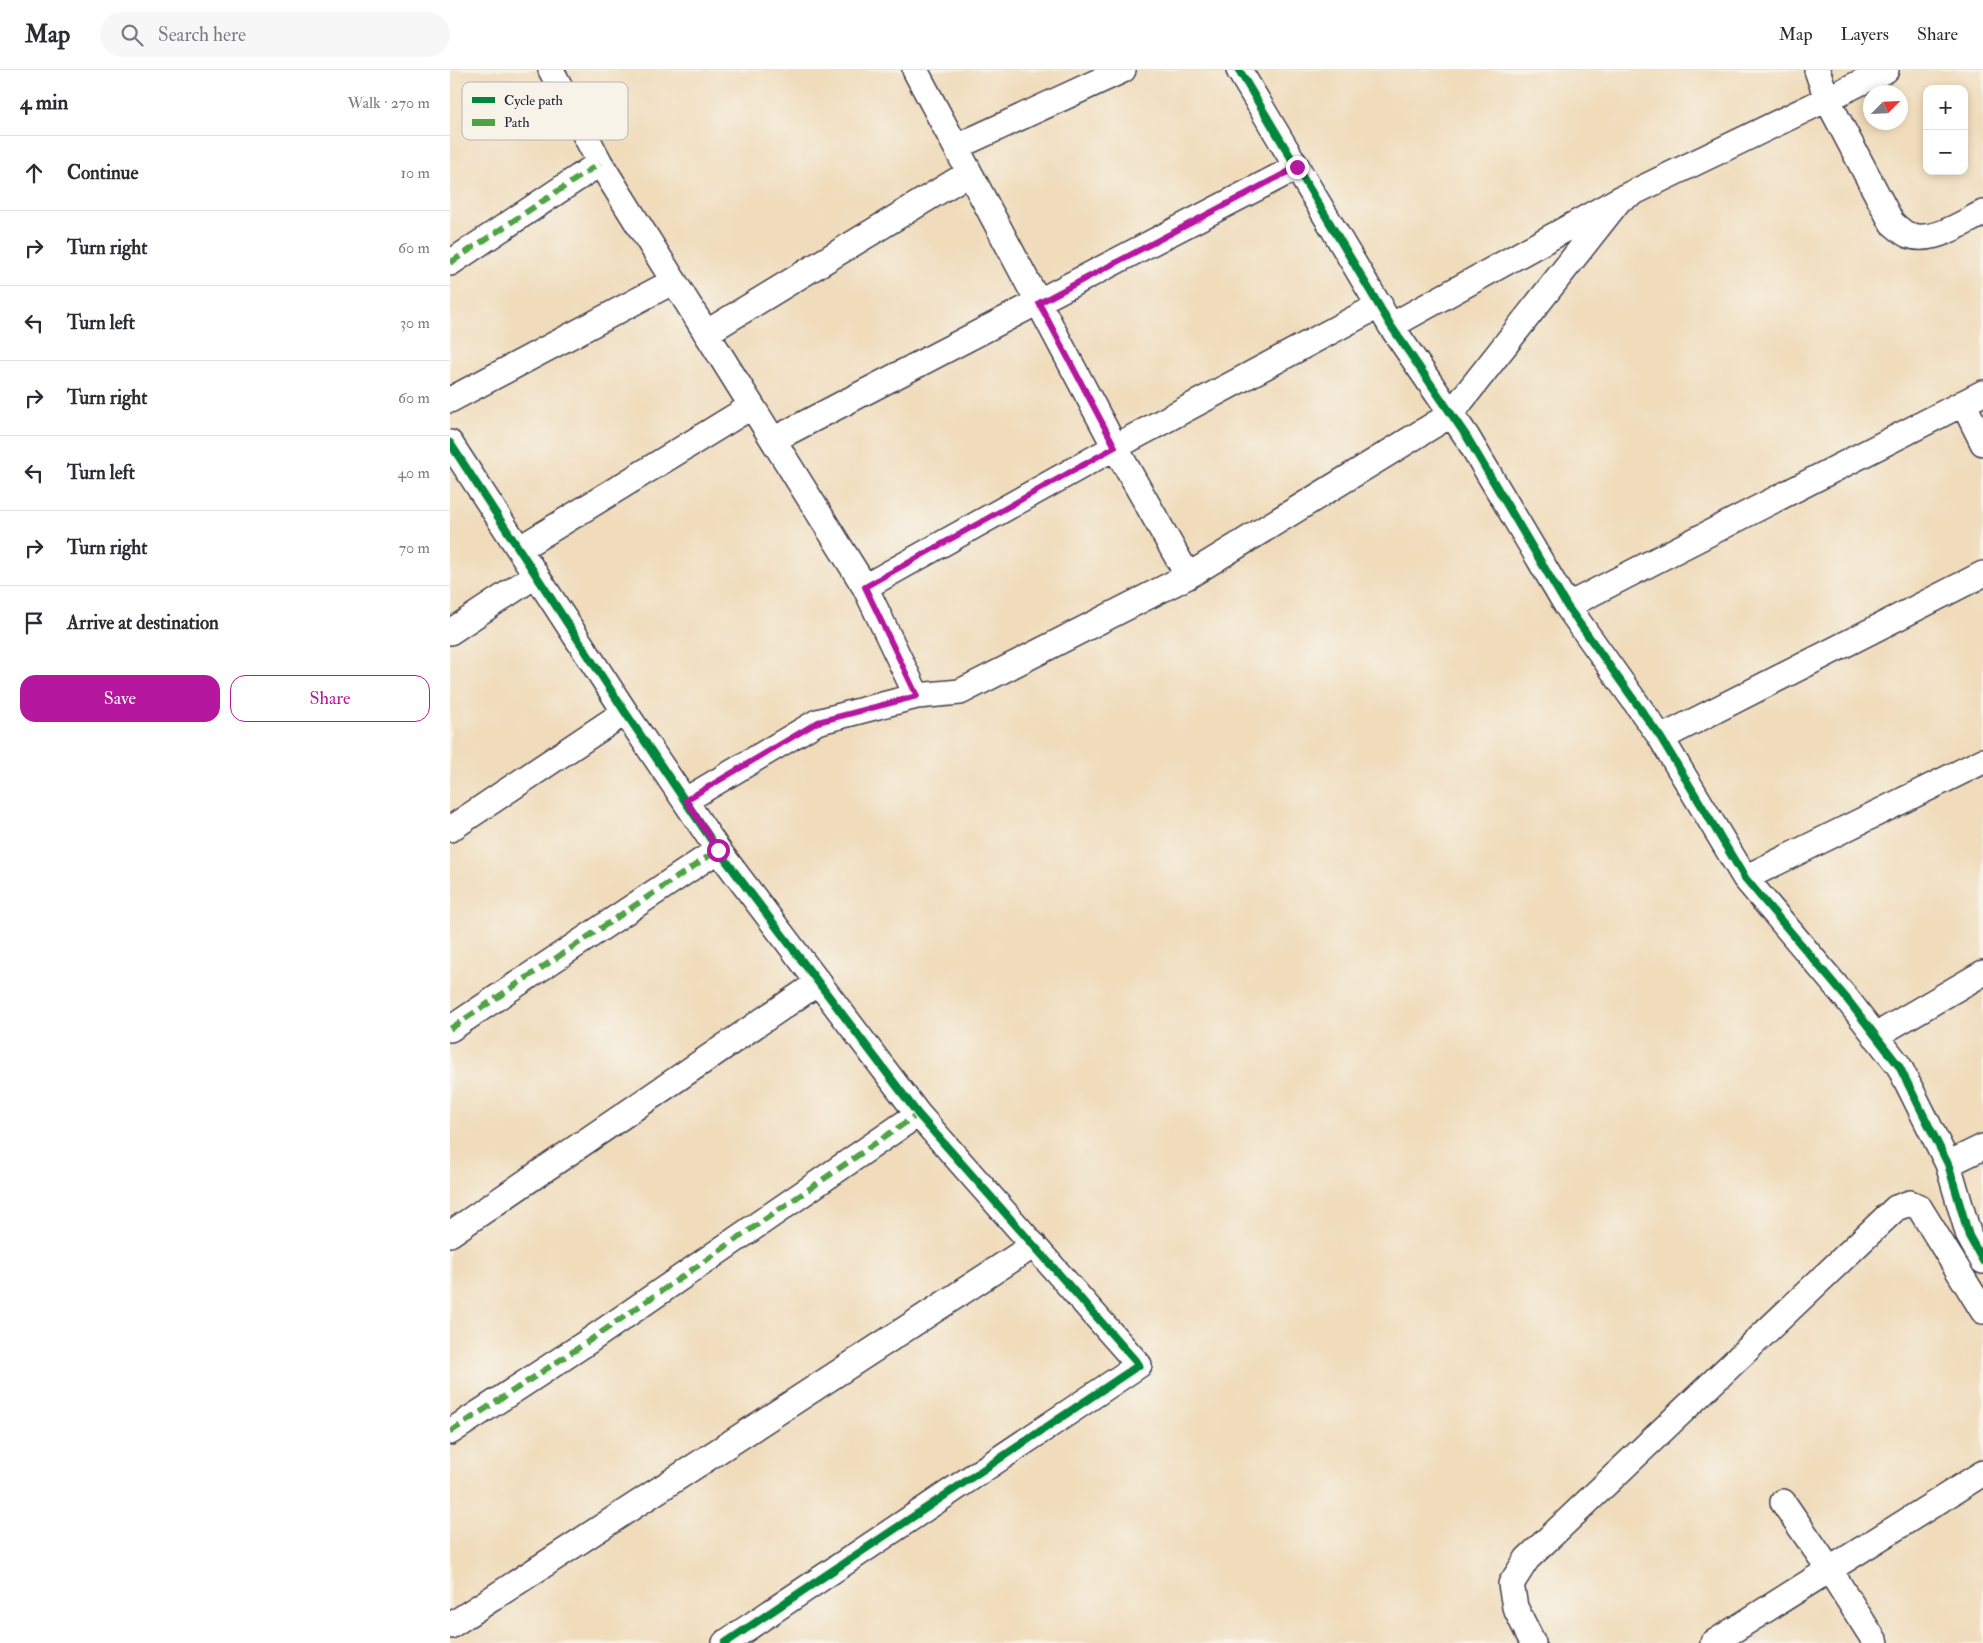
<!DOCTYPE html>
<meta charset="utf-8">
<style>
body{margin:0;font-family:"IM FELL Double Pica",serif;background:#f7f7f7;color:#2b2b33}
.controls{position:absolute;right:15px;top:15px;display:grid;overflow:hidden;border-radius:10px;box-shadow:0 2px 8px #0003}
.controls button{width:45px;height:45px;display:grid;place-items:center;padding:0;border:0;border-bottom:1px solid #e1e1e2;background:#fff;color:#2b2b33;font:25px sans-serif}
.compass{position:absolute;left:1413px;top:15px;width:45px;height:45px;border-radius:50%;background:#fff;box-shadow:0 2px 8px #0003;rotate:66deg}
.stop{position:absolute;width:15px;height:15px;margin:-11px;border:4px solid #b5179e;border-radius:50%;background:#fff}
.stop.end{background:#b5179e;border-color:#fff;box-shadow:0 1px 5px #0008}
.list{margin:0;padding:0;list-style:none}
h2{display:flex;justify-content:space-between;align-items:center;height:65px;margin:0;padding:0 20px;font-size:21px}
h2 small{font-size:16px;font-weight:400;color:#7c7c81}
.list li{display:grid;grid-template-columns:32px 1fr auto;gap:15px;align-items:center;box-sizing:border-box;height:75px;padding:0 20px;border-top:1px solid #e1e1e2}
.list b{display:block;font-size:19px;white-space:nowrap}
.list em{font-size:16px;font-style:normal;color:#7c7c81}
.actions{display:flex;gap:10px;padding:15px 20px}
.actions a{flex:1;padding:11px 0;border:1px solid #b5179e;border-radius:15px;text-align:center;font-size:18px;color:#b5179e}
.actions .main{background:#b5179e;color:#fff}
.icon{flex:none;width:28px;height:28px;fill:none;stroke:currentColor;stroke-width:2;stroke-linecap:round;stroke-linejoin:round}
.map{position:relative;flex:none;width:1533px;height:1573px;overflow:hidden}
header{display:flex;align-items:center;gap:30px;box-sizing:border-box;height:70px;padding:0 25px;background:#fff;border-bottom:1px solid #e1e1e2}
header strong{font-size:24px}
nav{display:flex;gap:28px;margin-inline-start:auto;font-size:18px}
.search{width:350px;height:45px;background:#f7f7f7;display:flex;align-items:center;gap:12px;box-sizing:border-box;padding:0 18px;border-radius:28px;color:#7c7c81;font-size:19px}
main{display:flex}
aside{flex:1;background:#fff}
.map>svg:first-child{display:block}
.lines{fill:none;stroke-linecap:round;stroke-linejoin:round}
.street-casing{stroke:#413e4e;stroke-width:28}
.street{stroke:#fff;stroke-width:25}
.quiet{stroke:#50a245;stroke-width:6;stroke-dasharray:12 6;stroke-linecap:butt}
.cycleway-casing{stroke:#f7f3e8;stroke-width:11}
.cycleway{stroke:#00873e;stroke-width:8}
.route{stroke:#b5179e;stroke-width:6}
.key{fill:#f7f3e8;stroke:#b7b4b4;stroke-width:1}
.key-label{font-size:14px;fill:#22223b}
</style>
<header>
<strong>Map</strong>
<div class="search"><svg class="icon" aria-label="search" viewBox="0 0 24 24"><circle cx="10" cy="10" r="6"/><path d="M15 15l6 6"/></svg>Search here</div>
<nav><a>Map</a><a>Layers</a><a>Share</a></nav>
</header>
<main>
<aside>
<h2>4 min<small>Walk · 270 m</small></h2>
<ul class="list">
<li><svg class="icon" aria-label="ahead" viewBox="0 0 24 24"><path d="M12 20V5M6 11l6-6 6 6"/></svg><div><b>Continue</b></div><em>10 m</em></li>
<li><svg class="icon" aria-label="right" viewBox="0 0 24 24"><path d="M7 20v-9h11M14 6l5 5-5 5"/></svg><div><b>Turn right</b></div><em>60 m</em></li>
<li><svg class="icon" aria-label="left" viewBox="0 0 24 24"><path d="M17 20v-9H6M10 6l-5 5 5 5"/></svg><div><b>Turn left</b></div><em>30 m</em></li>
<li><svg class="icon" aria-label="right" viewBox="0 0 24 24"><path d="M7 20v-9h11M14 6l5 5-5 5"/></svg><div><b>Turn right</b></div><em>60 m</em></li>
<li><svg class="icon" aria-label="left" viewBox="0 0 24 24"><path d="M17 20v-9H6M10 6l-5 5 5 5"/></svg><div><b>Turn left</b></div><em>40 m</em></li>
<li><svg class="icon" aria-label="right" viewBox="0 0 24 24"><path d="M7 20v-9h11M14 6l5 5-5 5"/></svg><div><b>Turn right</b></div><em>70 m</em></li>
<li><svg class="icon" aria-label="arrive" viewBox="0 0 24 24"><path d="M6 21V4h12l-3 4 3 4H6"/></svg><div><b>Arrive at destination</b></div></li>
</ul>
<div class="actions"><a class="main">Save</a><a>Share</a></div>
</aside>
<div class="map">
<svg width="1533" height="1573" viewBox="0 0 1533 1573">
<rect width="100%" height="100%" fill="#f7f3e8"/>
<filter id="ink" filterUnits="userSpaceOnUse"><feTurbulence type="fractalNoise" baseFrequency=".02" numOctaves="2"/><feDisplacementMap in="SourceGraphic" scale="10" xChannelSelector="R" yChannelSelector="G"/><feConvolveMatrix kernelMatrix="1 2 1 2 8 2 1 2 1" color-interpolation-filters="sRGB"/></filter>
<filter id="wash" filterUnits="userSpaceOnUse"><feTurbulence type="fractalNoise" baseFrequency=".0096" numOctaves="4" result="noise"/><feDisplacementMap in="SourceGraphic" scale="20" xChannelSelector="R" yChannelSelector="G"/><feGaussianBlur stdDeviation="1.12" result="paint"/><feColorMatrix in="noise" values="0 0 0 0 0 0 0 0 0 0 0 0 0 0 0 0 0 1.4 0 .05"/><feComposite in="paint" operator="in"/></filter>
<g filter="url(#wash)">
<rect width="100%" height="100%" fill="#f0dcbb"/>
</g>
<g filter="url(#ink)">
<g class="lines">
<defs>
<path id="street" d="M101,0L150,93L415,517L467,626
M465,0L665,377L738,506
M789,0L941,256L1017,367L1117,536L1211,668L1295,808L1397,929L1449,996L1498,1094L1519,1166L1533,1191
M1367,0L1377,29L1436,0
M506,77L673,0
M0,193L150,93
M941,256L1170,129L1377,29L1442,153C1447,157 1453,163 1458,165C1483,174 1512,153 1533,143
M256,263L519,103
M0,330L224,211
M1513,333L1533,373
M323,370L847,97
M0,373L175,642L268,780L468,1044L689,1295L275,1573
M69,479L302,336
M415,517L665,377L930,235
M1117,536L1533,323
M0,562L86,505
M1211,668L1533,504
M236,730L367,652L467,626L510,622L738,506L1000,345L1170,129
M0,759L175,642
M1295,808L1533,691
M0,959L268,780
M1425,966L1533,903
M1498,1094L1533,1077
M0,1164L369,912
M0,1362L133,1275L468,1044
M1333,1432L1379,1499L1426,1573
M0,1556L584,1175
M1083,1573L1065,1537L1061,1514L1077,1489L1446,1138L1460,1133L1469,1137L1533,1241
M1263,1573L1533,1403"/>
</defs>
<use href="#street" class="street-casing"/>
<use href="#street" class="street"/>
<path class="quiet" d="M0,193L150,93
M0,959L268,780
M0,1362L133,1275L468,1044"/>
<defs>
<path id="cycleway" d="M789,0L941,256L1017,367L1117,536L1211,668L1295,808L1397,929L1449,996L1498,1094L1519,1166L1533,1191
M0,373L175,642L268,780L468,1044L689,1295L275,1573"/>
</defs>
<use href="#cycleway" class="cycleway-casing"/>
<use href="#cycleway" class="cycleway"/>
</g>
</g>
<g class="lines" filter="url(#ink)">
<path class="route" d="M268,780L236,730L368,652L467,626L415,517L665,377L589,233L847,97"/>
</g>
<rect x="12" y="12" width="166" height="58" rx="8" class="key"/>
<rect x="22" y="27" width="23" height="6" fill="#00873e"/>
<rect x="22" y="49" width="23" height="7" fill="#50a245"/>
<g class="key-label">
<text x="54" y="35">Cycle path</text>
<text x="54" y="57">Path</text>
</g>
</svg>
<div class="controls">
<button>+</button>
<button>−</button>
</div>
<svg class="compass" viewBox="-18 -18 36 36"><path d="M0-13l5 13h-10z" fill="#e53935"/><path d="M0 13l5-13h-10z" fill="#7c7c81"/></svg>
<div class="stop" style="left:268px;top:780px"></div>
<div class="stop end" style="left:847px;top:97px"></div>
</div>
</main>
